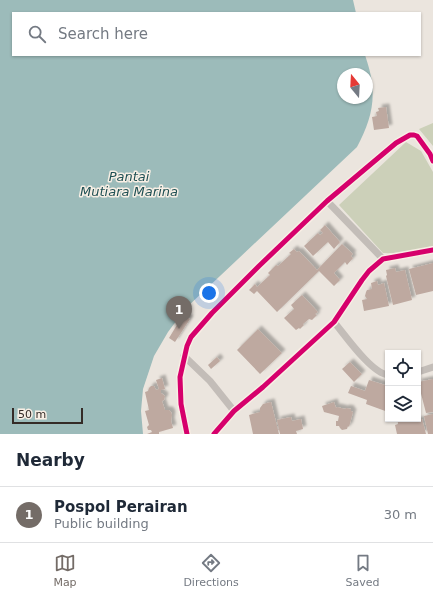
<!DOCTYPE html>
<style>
body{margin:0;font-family:"DejaVu Sans",sans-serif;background:#f2f2f3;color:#1f2937}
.controls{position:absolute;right:12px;bottom:12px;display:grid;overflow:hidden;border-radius:0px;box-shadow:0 1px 3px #0004}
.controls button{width:36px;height:36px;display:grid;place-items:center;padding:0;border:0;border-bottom:1px solid #e0e1e3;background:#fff;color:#1f2937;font:20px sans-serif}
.compass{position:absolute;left:337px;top:68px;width:36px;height:36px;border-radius:50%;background:#fff;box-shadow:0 1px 3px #0004;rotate:342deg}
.scale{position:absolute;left:12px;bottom:10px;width:71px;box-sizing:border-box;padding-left:4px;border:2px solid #342b27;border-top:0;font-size:11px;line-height:14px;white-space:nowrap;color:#342b27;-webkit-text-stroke:3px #f8efe5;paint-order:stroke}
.you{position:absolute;left:209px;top:293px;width:14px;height:14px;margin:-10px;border:3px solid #fff;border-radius:50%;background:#1a73e8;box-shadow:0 0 0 6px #1a73e833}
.badge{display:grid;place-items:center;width:26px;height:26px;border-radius:50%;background:#746c67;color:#fff;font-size:13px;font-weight:700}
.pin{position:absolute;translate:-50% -33px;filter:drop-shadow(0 1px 2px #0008)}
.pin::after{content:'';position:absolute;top:21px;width:14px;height:12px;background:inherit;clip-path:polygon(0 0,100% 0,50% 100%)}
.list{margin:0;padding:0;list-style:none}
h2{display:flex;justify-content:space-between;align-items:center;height:52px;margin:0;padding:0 16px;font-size:17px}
h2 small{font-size:13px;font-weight:400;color:#747a83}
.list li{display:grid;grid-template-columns:26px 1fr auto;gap:12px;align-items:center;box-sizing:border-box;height:56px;padding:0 16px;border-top:1px solid #e0e1e3}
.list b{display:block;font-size:15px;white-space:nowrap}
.list p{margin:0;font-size:13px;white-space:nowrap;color:#747a83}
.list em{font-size:13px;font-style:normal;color:#747a83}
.icon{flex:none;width:22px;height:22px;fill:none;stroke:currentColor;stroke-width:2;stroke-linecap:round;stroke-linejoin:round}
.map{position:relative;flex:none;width:433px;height:434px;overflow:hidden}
.search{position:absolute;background:#fff;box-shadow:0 1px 3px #0004;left:12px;right:12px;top:12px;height:44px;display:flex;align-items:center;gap:10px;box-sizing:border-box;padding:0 14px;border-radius:0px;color:#747a83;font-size:15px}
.sheet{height:108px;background:#fff}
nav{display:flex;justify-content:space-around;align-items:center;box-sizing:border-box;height:56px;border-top:1px solid #e0e1e3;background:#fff;font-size:11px;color:#747a83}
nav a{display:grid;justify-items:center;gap:2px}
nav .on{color:#746c67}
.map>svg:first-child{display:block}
.green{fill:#ccd0b9}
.water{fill:#9cbbba;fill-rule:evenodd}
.building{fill:#bea9a0;filter:url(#shadow)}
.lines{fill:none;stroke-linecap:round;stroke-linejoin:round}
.minor{stroke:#c3bdb8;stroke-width:7}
.cycleway-casing{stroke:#f8efe5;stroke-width:8}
.cycleway{stroke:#d6006c;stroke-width:5}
.labels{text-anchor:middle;stroke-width:3;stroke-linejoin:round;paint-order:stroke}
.water-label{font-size:13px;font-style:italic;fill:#1e4f53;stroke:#f8efe5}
</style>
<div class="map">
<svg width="433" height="434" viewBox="0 0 433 434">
<defs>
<filter id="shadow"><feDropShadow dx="3.5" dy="-3.5" stdDeviation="1" flood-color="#0004"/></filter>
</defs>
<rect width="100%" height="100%" fill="#ebe5de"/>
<path class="green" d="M433,123V146L419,129Z
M406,142L421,151L433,172V246C416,250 400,254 383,253L339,205Z"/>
<path class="water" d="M0,0H353L356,13H13V55H365C368,64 371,74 372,83C375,107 368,126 357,147L186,308L168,332L154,356L143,389L141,411L143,434H0ZM343,74H367V98H343Z"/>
<path class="building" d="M386,107L389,128L374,130L372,117L377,116L376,112L379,111L378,108Z
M325,225L340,242L334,249L328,242L313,256L304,246L318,233L320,235L323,233L320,230Z
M342,244L353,254L351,256L353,258L347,265L345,262L334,273L340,280L334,286L319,271L277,312L257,291L254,294L249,290L255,284L257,287L270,275L268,273L276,265L278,266L291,254L289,253L294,249L297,252L299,251L317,270Z
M433,263V291L416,295L409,269Z
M395,268L396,272L405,270L412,300L393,305L386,276L387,275L386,270Z
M377,281L378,285L384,283L389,306L364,311L362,300L367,299L365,296L366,292L367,290L372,289L371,283Z
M302,295L318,312L315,314L317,315L312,320L309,319L303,324L304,325L300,329L299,328L296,330L284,318L294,309L291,305Z
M183,315L190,319L175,342L169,338Z
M258,329L282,353L260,374L237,350Z
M217,357L220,361L211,369L208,365Z
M350,362L362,374L354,382L342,369Z
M162,378L165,389L161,390V393L165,396L164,400L162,401L165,410H169L171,412L172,415L171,421L173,428L159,432V434H147L152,432L151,430H148L147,427L149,425L145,411L149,410L145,392L148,391L149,388L151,386H154L156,390L159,389L156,380Z
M433,379V412L426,413L418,382Z
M369,380L388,386V412L366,404L367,400L348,393L351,386L365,391Z
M271,402L279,434H253L249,415L260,412V408L263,404Z
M334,402L336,408L337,407L345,409L346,408L351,409V411L353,412L349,427L348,426L347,429L342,430L340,428L339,426H336V421H338L339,416L324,412L322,406Z
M433,414V434H428L424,416Z
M291,417L292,421L301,419L303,429L296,431L297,434H280L277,420Z
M406,419H411L412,422L422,419L426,434H397L395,425L398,424V421Z"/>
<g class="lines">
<path class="minor" d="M327,201L383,259
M334,322C345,335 371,373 388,375
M184,356L210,381L234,411
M418,372L433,367
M187,434L181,404L180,377L187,346L191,337L212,313L259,266L327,201L396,143L410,135H414L417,136L430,154L433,161
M214,434L234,411L263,387L334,322L362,280L369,271L383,259L433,250"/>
<defs>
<path id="cycleway" d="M187,434L181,404L180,377L187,346L191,337L212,313L259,266L327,201L396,143L410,135H414L417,136L430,154L433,161
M214,434L234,411L263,387L334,322L362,280L369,271L383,259L433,250"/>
</defs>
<use href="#cycleway" class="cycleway-casing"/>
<use href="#cycleway" class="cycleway"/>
</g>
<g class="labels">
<g class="water-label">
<text x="129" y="181">Pantai<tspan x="129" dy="15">Mutiara Marina</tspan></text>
</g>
</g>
</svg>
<div class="controls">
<button><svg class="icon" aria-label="locate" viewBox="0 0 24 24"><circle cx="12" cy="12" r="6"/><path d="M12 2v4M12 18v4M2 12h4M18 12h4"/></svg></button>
<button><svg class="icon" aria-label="layers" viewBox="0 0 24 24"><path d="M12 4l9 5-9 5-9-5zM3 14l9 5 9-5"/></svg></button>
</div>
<svg class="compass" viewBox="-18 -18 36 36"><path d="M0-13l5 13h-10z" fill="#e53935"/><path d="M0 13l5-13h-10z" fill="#747a83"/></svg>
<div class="scale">50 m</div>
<div class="you"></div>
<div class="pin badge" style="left:179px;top:329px">1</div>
<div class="search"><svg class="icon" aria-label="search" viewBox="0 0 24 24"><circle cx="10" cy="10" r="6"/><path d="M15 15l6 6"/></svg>Search here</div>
</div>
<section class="sheet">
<h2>Nearby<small></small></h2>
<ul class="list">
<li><span class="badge">1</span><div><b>Pospol Perairan</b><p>Public building</p></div><em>30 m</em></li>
</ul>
</section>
<nav>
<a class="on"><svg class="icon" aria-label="map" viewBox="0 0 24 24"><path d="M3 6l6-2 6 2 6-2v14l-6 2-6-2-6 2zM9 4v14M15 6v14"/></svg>Map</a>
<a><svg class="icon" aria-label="directions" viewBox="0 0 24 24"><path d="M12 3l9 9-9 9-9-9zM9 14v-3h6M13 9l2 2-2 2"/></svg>Directions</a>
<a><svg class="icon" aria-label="saved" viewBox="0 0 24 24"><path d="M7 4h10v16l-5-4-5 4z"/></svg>Saved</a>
</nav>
